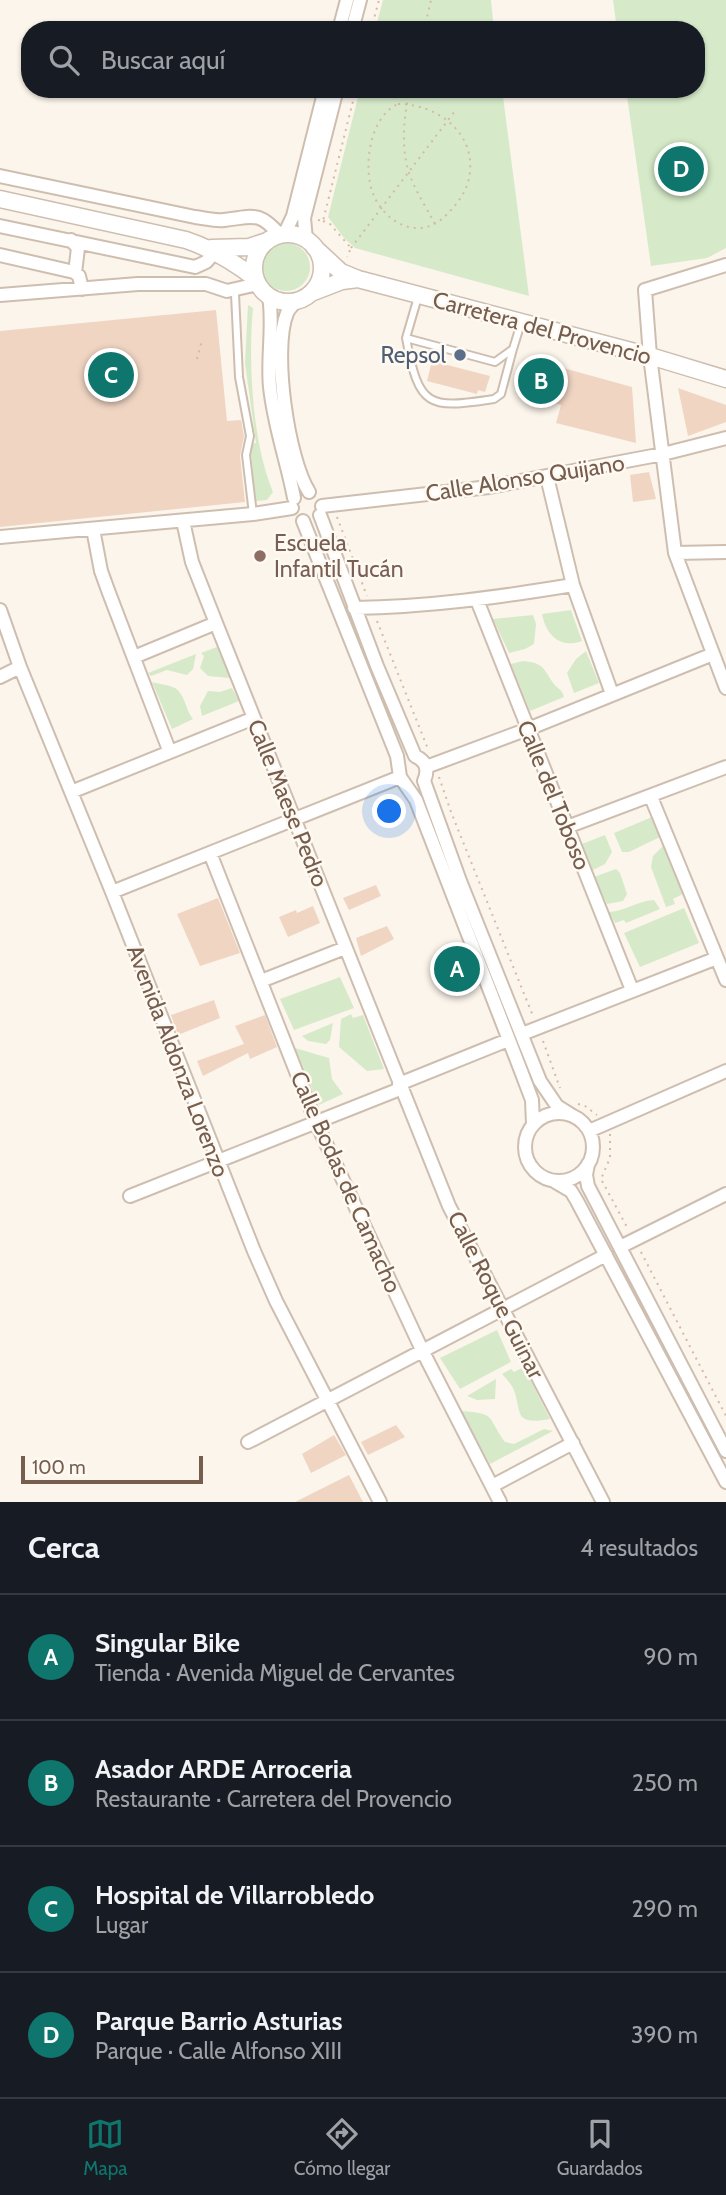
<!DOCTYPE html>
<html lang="es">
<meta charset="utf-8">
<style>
body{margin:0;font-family:Cabin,sans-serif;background:#242831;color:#f1f3f6}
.scale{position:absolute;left:21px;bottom:18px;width:182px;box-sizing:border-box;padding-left:7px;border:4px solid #765d4e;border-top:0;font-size:19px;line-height:24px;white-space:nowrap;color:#765d4e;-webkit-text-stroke:5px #fef9f1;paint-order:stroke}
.you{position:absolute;left:390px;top:812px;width:24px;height:24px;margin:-18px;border:5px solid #fff;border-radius:50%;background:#1a73e8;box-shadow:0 0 0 10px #1a73e833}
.badge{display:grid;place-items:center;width:46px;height:46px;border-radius:50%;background:#0f766e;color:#fff;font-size:23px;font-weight:700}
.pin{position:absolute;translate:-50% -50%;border:4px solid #fff;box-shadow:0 2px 7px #0006}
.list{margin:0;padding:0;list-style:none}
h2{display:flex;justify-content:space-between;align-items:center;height:91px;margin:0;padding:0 28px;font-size:30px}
h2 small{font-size:23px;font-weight:400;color:#9ea1a6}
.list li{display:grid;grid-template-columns:46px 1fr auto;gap:21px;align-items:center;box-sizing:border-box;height:126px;padding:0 28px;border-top:2px solid #363941}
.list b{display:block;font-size:26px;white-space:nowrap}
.list p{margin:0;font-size:23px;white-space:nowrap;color:#9ea1a6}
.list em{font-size:23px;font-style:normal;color:#9ea1a6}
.icon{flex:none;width:38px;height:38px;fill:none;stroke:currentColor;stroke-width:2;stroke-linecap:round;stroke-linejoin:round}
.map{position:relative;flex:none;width:726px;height:1502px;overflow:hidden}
.search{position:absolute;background:#171b24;box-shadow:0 2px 5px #0004;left:21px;right:21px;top:21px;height:77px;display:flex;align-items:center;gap:18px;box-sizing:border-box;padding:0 24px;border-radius:28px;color:#9ea1a6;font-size:26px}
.sheet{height:595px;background:#171b24}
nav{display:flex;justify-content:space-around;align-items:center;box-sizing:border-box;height:98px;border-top:2px solid #363941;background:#171b24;font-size:19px;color:#9ea1a6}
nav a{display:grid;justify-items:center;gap:4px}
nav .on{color:#0f766e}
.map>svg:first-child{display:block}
.green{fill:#d6eac9}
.building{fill:#f0d5c3}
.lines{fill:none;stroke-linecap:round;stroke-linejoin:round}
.service-casing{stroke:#cebeb0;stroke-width:10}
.minor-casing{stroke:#cebeb0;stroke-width:16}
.tertiary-casing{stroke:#cebeb0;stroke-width:19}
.path{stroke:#d6b9a6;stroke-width:2;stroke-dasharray:2 5;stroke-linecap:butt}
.service{stroke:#fff;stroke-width:6}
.minor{stroke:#fff;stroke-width:12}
.tertiary{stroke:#fff;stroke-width:16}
.service-dot{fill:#5c6f8a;stroke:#fef9f1;stroke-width:2.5}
.education-dot{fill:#8d6e63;stroke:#fef9f1;stroke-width:2.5}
.labels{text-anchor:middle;stroke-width:5;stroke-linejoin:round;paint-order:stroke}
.street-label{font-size:23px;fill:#765d4e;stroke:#fef9f1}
.service-label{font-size:23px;fill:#4e5e75;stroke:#fef9f1;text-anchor:end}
.education-label{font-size:23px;fill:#785e54;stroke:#fef9f1;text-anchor:start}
</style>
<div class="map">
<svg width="726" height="1502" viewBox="0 0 726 1502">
<rect width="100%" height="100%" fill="#fcf5eb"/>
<path class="green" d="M383,0H491L494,30H375Z
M613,0H726V248L707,258L651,266L626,89H696V30H617Z
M360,89H502L529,296L355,248L344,238L328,217Z
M262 267a24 24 0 1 1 48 0a24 24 0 1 1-48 0Z
M248,305L253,308C248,361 252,442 273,492L267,500L256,501L250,444L256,443L245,363Z
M571,610L582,641C560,649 546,635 542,614Z
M533,615L536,624L534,644L525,649L509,653L493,619Z
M217,647L230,678L208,676L200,668L204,656L201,653Z
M586,651L599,683L574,693L567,673L576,659Z
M196,654L193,669L187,675L167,670L151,676L148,673Z
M523,661C545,663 543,669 554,684C558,689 562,689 564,697L530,711L511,664Z
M152,682C159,684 169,685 175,688C185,694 186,711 193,719L172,729Z
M232,688L239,701L202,716L200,706L208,691L220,692Z
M652,817L660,837L629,852H622L614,833Z
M605,835L612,852L605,864L593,870L582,844Z
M663,846L683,894L673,899L675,904L666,907L651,867L653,856Z
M616,869L620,873L627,894L623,901L607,904L594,877Z
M654,900L660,909L626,923L624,920L615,923L609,912C626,911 637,901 654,900Z
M684,908L699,943L640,967L624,933Z
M340,977L354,1008L294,1030L280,999Z
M351,1014L353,1018L363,1015L384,1069L367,1071L339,1047L341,1019Z
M333,1023L330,1040L326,1044L308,1041L302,1036Z
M295,1048L329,1058L332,1079L343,1094L319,1105Z
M497,1330L511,1362L460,1389L440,1358Z
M524,1367L550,1419C511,1426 523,1411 513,1388C510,1383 506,1378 502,1374L511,1369L514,1372Z
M496,1379L495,1399L477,1400L467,1396Z
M461,1411C497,1414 486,1415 505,1442L514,1444L544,1429L553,1431L490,1464Z"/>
<path class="building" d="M216,310L227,421L241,420L244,436L240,456L245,502L0,527V331Z
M527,358L632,387L636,443L556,423L561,405L517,393Z
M432,361L490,376L485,392L478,390L477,394L427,381Z
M678,388L726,405V422L688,436Z
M649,472L656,499L633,502L630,475Z
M376,885L381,896L349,910L343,898Z
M218,898L240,953L200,966L177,914Z
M313,906L320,923L288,937L279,917L296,910L297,913Z
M387,926L394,939L361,956L356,938Z
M214,1000L220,1018L178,1035L171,1015Z
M265,1015L277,1047L250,1059L248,1053L203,1076L197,1061L244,1044L235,1026Z
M396,1425L405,1437L368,1455L361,1442Z
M334,1435L346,1455L311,1473L302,1454Z
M349,1475L363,1502H295Z"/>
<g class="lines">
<defs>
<path id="service" d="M233,291L235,294L239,377L250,436L246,455L253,514
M418,297L406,338L495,362L513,349L521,323
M406,338C419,408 428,409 494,399L501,394L513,349"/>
<path id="minor" d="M339,30L347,0
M352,30L360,0
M0,176L195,217C204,218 215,221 224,220C253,217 258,210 280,235
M0,226L195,267L206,262L216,251
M284,235L293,216L325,89
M71,240L78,248L75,273
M306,240L304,218L337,89
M0,255L74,272L79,276L82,289
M726,265L645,290L650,356L675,553L726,688
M0,295L138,284H206L227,291L258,284
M269,296C274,326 267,357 270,387C274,426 287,461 294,498
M297,300C294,304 289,308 287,313C272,350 288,459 309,492
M547,477L573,585L612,694
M322,506L489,487L663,454L726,438
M320,515L377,666L415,756C426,761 429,769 424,781L460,881L540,1081L557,1106L573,1116
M183,521L192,562L216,623L449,1206L603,1502
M303,521L397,756L400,777L416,800L521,1071L532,1100L533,1124
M93,529L101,571L109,593L169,750
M0,537L253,514L292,508
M675,553L726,552
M477,600L632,990
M354,608C428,607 500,597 573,585
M0,610L20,667L112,892L254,1251L276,1301L380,1502
M134,657L216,623
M0,677L20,667
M426,767L528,729L713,654
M71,792L254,718
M651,797L726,980
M567,827L726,767
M210,853L316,1122L422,1350L500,1502
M112,892L400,777
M261,981L345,948
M522,1034L717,958
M399,1084L508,1040
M525 1147a34 34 0 1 1 68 0a34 34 0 1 1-68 0Z
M589,1131L726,1071
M588,1164L586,1175L588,1186L726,1451
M554,1181L571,1191L577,1201L726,1482
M130,1196L400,1089
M620,1247L726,1194
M248,1442L606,1255
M492,1486L573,1443"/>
<path id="tertiary" d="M0,199L186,240C213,249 234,262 256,279
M254 268a34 34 0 1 1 68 0a34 34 0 1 1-68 0Z
M314,247L341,272L358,279L650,356L726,379
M211,248L249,247L267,241
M311,293L342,281L358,279"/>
</defs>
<use href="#service" class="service-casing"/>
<use href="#minor" class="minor-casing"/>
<use href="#tertiary" class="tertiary-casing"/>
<path class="path" d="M371,30L379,0
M424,30L431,0
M410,89C404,115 401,144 408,170C414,189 426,207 435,224
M398,104C438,104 478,134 469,178C466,194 454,208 443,218C418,240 386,223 374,196C362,169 369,117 398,104Z
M318,220L323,221L356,89
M323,221L330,224L351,248L347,257
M351,248L455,111
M197,359L202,340
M337,517L367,596
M377,621L428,749
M439,777L451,812L533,1016
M543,1041L560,1088
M578,1104L585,1106L597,1115
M610,1134V1158L601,1179L628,1229
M641,1252L726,1416"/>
<use href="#service" class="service"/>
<use href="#minor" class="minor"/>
<use href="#tertiary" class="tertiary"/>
</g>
<circle class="service-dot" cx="460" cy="355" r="7"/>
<circle class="education-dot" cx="260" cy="556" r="7"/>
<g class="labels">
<g class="street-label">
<text transform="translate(542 328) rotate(15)" y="8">Carretera del Provencio</text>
<text transform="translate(525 478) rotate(-9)" y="8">Calle Alonso Quijano</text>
<text transform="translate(554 795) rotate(68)" y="8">Calle del Toboso</text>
<text transform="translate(288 803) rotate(68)" y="8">Calle Maese Pedro</text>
<text transform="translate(178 1061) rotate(69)" y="8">Avenida Aldonza Lorenzo</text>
<text transform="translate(346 1182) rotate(66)" y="8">Calle Bodas de Camacho</text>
<text transform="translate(496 1295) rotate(63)" y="8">Calle Roque Guinar</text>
</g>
<g class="service-label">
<text x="446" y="363">Repsol</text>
</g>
<g class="education-label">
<text x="274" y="551">Escuela<tspan x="274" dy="26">Infantil Tucán</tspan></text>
</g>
</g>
</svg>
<div class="scale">100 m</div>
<div class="you"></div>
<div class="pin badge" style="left:457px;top:969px">A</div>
<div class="pin badge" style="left:541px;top:381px">B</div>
<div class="pin badge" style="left:111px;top:375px">C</div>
<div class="pin badge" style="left:681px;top:169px">D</div>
<div class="search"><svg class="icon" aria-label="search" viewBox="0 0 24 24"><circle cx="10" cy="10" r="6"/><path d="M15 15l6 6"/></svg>Buscar aquí</div>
</div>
<section class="sheet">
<h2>Cerca<small>4 resultados</small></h2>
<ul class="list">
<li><span class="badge">A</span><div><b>Singular Bike</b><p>Tienda · Avenida Miguel de Cervantes</p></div><em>90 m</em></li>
<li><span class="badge">B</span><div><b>Asador ARDE Arroceria</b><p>Restaurante · Carretera del Provencio</p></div><em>250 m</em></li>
<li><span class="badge">C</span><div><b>Hospital de Villarrobledo</b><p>Lugar</p></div><em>290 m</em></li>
<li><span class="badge">D</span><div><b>Parque Barrio Asturias</b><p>Parque · Calle Alfonso XIII</p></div><em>390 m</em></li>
</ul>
</section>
<nav>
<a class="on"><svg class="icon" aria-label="map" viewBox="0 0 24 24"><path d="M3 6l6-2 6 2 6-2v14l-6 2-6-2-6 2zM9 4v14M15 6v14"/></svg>Mapa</a>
<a><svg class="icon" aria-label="directions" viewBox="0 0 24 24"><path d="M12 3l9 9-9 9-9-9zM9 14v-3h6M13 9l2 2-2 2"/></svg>Cómo llegar</a>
<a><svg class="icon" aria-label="saved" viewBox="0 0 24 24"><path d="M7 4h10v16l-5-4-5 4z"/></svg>Guardados</a>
</nav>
